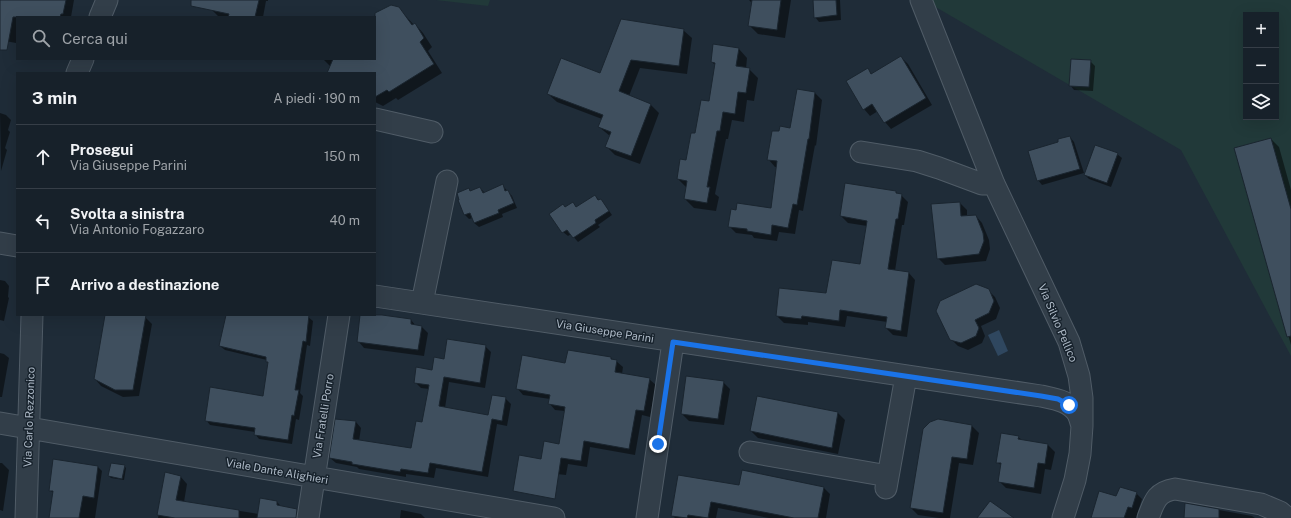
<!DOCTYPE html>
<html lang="it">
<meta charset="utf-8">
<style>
body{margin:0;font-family:"Public Sans",sans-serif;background:#242e36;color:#f1f3f6}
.controls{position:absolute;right:12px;top:12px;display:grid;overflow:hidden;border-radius:0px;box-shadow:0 4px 16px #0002}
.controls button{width:36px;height:36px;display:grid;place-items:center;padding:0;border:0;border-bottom:1px solid #363e47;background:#17212a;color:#f1f3f6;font:20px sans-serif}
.stop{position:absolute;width:12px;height:12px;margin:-9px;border:3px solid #1a73e8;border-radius:50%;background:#fff}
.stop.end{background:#1a73e8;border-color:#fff;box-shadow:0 1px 4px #0008}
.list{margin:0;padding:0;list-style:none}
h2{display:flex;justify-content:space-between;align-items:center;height:52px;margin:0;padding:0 16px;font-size:17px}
h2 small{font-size:13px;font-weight:400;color:#9ea3a8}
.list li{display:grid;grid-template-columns:26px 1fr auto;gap:12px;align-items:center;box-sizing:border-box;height:64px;padding:0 16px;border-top:1px solid #363e47}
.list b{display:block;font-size:15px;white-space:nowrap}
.list p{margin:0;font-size:13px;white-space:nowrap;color:#9ea3a8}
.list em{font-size:13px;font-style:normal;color:#9ea3a8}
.icon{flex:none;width:22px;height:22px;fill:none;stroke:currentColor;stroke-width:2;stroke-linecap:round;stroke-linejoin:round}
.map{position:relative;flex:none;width:1291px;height:518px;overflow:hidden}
.search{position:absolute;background:#17212a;box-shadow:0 4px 16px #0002;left:16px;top:16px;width:360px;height:44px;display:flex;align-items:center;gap:10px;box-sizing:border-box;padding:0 14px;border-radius:0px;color:#9ea3a8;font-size:15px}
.panel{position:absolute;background:#17212a;box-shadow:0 4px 16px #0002;left:16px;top:72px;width:360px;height:244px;border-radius:0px}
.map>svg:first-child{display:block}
.green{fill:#213939;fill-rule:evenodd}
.water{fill:#2f475f}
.shadow{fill:#0007}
.building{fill:#3f4f5e;stroke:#1a252f}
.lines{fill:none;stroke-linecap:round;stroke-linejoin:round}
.minor-casing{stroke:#505c67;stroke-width:23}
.minor{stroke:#323e49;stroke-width:21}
.route{stroke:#1a73e8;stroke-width:5}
.labels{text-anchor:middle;stroke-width:3;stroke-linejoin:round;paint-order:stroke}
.street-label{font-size:11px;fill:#adb9c6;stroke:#18232d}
</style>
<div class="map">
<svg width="1291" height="518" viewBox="0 0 1291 518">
<rect width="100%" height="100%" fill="#1f2c38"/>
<path class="green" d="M436,0H490L488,6Z
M926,0H1291V356L1181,150L927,2ZM1246,15H1276V117H1246Z"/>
<path class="water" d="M999,330L1008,351L998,356L988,335Z"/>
<path class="shadow" d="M0,0H74L71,17H17L16,43L0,40Z
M215,0H268V1H266L263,17H219L212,10Z
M749,0H791L785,38L758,34L749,25L752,3Z
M814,0H840L841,20L819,22L815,17Z
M386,8L401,11L414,25L415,24L423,33L432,47L428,51L442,73L398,100L396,98L383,106L375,102V73H333L331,67L323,59H375V17H374L375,15Z
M683,30L692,38L687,74L640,68L629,96L650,104L659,113L640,164L615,155L606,146L610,136L599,127L602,119L557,102L548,94L601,74Z
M739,49L747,58L746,69H749L758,78L754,101L747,100L744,122L732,120L728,139H726L715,194L719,197L716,211L694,208L685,199L687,188L678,179L687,161L696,134L710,103L715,65L712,62Z
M901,57L908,64L932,105L891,129L885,122L878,111L870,116L864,109L868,70L872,74Z
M1090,61L1095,66L1093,91L1074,90L1070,85Z
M797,90L815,93L822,100L816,146L815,145L803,211L799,210L795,234L779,232L777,241L754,238L752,235L736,233L729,226L771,210L777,167H775L769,160L780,133L791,129Z
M0,113L6,115L11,120L8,130L10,132L5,148L7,150L1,171Z
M1070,137L1074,142L1084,173L1042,185L1038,180Z
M1271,139L1279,147L1291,190V345L1235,149Z
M1117,154L1122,158L1111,187L1089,179L1085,175Z
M503,186L512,196L517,208L502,214L503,217L479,227L474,223L473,218L469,219L465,215L459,201L468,189L471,192L480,188L485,193Z
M896,192L898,195H901L908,202L904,225H902L895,271L909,273L915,280L907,337L893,335L886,328L887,322L847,316L845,327L808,322V325L784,323L777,316L827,294L861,266L867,226L848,223L841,216Z
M595,196L605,205L612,215L598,225L600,227L578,242L571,234L568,236L563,232L565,208L573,203L577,208Z
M960,203L967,210V217L976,216L982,223L989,240L990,249L986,261L945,265L938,258Z
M0,280L5,281L9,286L8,297L9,298L4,321L0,320Z
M988,290L995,297L1000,308L996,319L981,326L985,336L982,343L968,350L958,346L951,339Z
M106,315H143L152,324L139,396L123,397L101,386L95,379Z
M227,315H297L308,317L313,321L310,346L307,345L300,393L303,396L299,420L296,419L292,444L259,439L255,434V432L210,425L206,420L264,397L269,363L267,361V360L225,350L220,346Z
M362,315H375L411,320L416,326H421L428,333L424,356L364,348L358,341Z
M485,346L491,352L485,388L449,382L445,408L489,416L505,398L511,404L507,426L497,424L488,477L436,468L434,478L406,474V477L359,469L357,467L336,463L330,458L356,422L361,428L359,441L412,450L423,423L429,389L421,388L415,382L433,371L445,360Z
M0,353L4,354L9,358L2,397H0Z
M611,358L613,360L616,361L623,367L622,374L649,379L656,385L650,417L642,415L635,455L590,447L587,467L568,464L566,475L547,473L560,445L565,411L555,410L549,403L550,399L523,395L517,388L566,364Z
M723,382L730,389L724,425L689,421L682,414Z
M758,397L838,413L845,420L838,454L758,438L751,431Z
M938,420L972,426L979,433L973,465L959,463L950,518H939L918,515L911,508Z
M1018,437L1022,440L1048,445L1055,452L1051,470L1045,469L1041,494L1006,488L999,481L1002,466L997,462Z
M0,463H2L9,470L3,511L0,510Z
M124,466L126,468L124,480L111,478L109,476Z
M98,467L102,471L95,518H50L54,494L50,490Z
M166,473L180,476L187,484L184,502L259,514L277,502L292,518H158Z
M740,486L824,488L830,494L826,518H769L718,508L716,518H675L672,515Z
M1136,493L1142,499L1136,518H1092L1117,498Z
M1186,504L1252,516L1255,518H1185Z
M401,510L421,514L425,518H400Z"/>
<path class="building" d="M0,0H66L63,14H61L60,17H13L7,50H0Z
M191,0H259L255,17H228L229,14L191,6Z
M752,0H781L777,30L748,26Z
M813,0H836L837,15L814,18Z
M391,5L399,7L412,25L415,23L424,38L420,42L434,64L389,92L387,90L375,97V73H327L333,59H375V13Z
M621,19L684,29L679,66L631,60L619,91L651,104L631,156L605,147L611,132L598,127L603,115L547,94L561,58L600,73Z
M713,44L739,48L736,66L750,68L746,93L738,92L735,114L723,112L720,131H717L707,187H710L707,203L684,199L687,181L677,179L680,159L686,160L691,133H695L701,100L709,101L715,63L711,62Z
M901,56L926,98L884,123L872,104L863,110L846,81L868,68L871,74Z
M1071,59L1091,60L1089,87L1069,86Z
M797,89L815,92L809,139H808L797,205L793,204L788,228L772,225L771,235L747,231V229L728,227L731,209L736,210L737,203L771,208L777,161L767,160L772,131H779L780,126L790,128Z
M1070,136L1080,169L1037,181L1028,151L1058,142V139Z
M1271,138L1291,209V336L1287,337L1234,148Z
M1095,145L1118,153L1107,183L1084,175Z
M845,183L896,191V193L902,194L898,219H896L888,269L909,272L901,331L885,328L887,317L840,310L839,321L802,316L801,319L776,316L779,288L826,293L832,260L860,264L867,221L840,216Z
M503,184L505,191L508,190L514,203L498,210L499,213L474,223L470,213L464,215L458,200H459L457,193L469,188L470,191L480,187L483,193Z
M595,195L598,200L601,199L609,211L595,220L596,223L573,238L567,230L562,233L549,214L563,204L565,207L573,202L576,207Z
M960,202L961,216L976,215L983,233L984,241L979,254L937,259L931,204Z
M976,284L989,289L994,301L989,313L975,320L979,328L976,336L961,343L950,340L936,311L940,301Z
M105,315H146L133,390H115L94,379Z
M226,315H309L306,342L303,341L295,390H299L294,416L292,415L288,440L254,435L255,428L205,421L210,387L263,396L268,362H266V357L219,346Z
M360,315H382L411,319V324L422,326L418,350L357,342Z
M447,339L486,345L480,383L444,377L439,406L488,415L492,395L506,397L502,421L492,419L482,472L430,463L428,473L401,469L400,472L352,464V462L329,458L335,419L356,421L353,439L411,448L416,421L422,422L429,385L414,383L416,367L432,370L434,357L444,359Z
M568,350L611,357V359L617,360L615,372L650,378L644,411L636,410L629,449L584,441L581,461L561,458L555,499L513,491L519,455L541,459L544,441L559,444L565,407L548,404L550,395L516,389L522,355L565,363Z
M686,376L724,381L718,419L681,414Z
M757,396L838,412L832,448L750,431Z
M938,419L972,425L967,459L952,457L943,513L910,508L923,429L930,422Z
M1001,433L1019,436L1018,439L1048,444L1045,464L1038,463L1034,488L998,482L1001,463H996Z
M53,459L98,466L94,498L83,496L79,518H49L53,491H49Z
M111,463L125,465L122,479L108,476Z
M742,470L824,487L818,518H794L711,502L708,518L688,515L687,518L671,516L678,475L739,485Z
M165,472L181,476L176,500L239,510V518H175L157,515Z
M1120,487L1137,492L1132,508L1128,507L1124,518H1091L1099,491L1116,496Z
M260,498L277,501V505L297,509L296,518H257Z
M990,501L1014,518H977Z
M1185,503L1219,509V518H1184Z"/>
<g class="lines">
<defs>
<path id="minor" d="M921,0L994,184L1069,342L1079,376L1082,398V426L1080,454L1075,480L1063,518
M100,17L107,0
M77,73L83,59
M375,119L432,132
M861,152L917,161L939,168L982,184H994
M0,243L17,246
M375,296L1041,396C1055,399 1070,401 1078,414C1080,418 1081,423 1082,426
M422,303L447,181
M0,423L554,518
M750,452L888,476
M886,488L906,376
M26,518L32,315
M308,518L339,315
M647,518L673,342
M1148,518C1154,502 1156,492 1175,489L1261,504L1280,512L1287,518"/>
</defs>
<use href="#minor" class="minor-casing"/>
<use href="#minor" class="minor"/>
</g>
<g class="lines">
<path class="route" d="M658,444L673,342L1041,396L1058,399L1069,405"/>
</g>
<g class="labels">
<g class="street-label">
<text transform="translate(1058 323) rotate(67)" y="4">Via Silvio Pellico</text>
<text transform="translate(605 331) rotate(9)" y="4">Via Giuseppe Parini</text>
<text transform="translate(323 416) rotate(-81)" y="4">Via Fratelli Porro</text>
<text transform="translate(29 417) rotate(-88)" y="4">Via Carlo Rezzonico</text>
<text transform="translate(277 471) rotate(10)" y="4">Viale Dante Alighieri</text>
</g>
</g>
</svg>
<div class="controls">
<button>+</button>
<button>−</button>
<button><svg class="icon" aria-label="layers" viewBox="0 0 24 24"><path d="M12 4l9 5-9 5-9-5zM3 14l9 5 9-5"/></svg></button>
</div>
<div class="stop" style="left:1069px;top:405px"></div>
<div class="stop end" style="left:658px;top:444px"></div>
<div class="search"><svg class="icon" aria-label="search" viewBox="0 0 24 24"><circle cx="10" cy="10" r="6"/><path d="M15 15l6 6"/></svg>Cerca qui</div>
<section class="panel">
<h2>3 min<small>A piedi · 190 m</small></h2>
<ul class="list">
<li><svg class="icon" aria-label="ahead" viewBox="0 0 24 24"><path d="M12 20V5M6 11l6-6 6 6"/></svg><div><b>Prosegui</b><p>Via Giuseppe Parini</p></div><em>150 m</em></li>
<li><svg class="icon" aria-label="left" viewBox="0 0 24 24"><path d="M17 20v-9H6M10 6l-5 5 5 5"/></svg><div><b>Svolta a sinistra</b><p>Via Antonio Fogazzaro</p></div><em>40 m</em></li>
<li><svg class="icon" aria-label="arrive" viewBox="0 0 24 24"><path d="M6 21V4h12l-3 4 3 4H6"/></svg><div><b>Arrivo a destinazione</b></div></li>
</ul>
</section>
</div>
